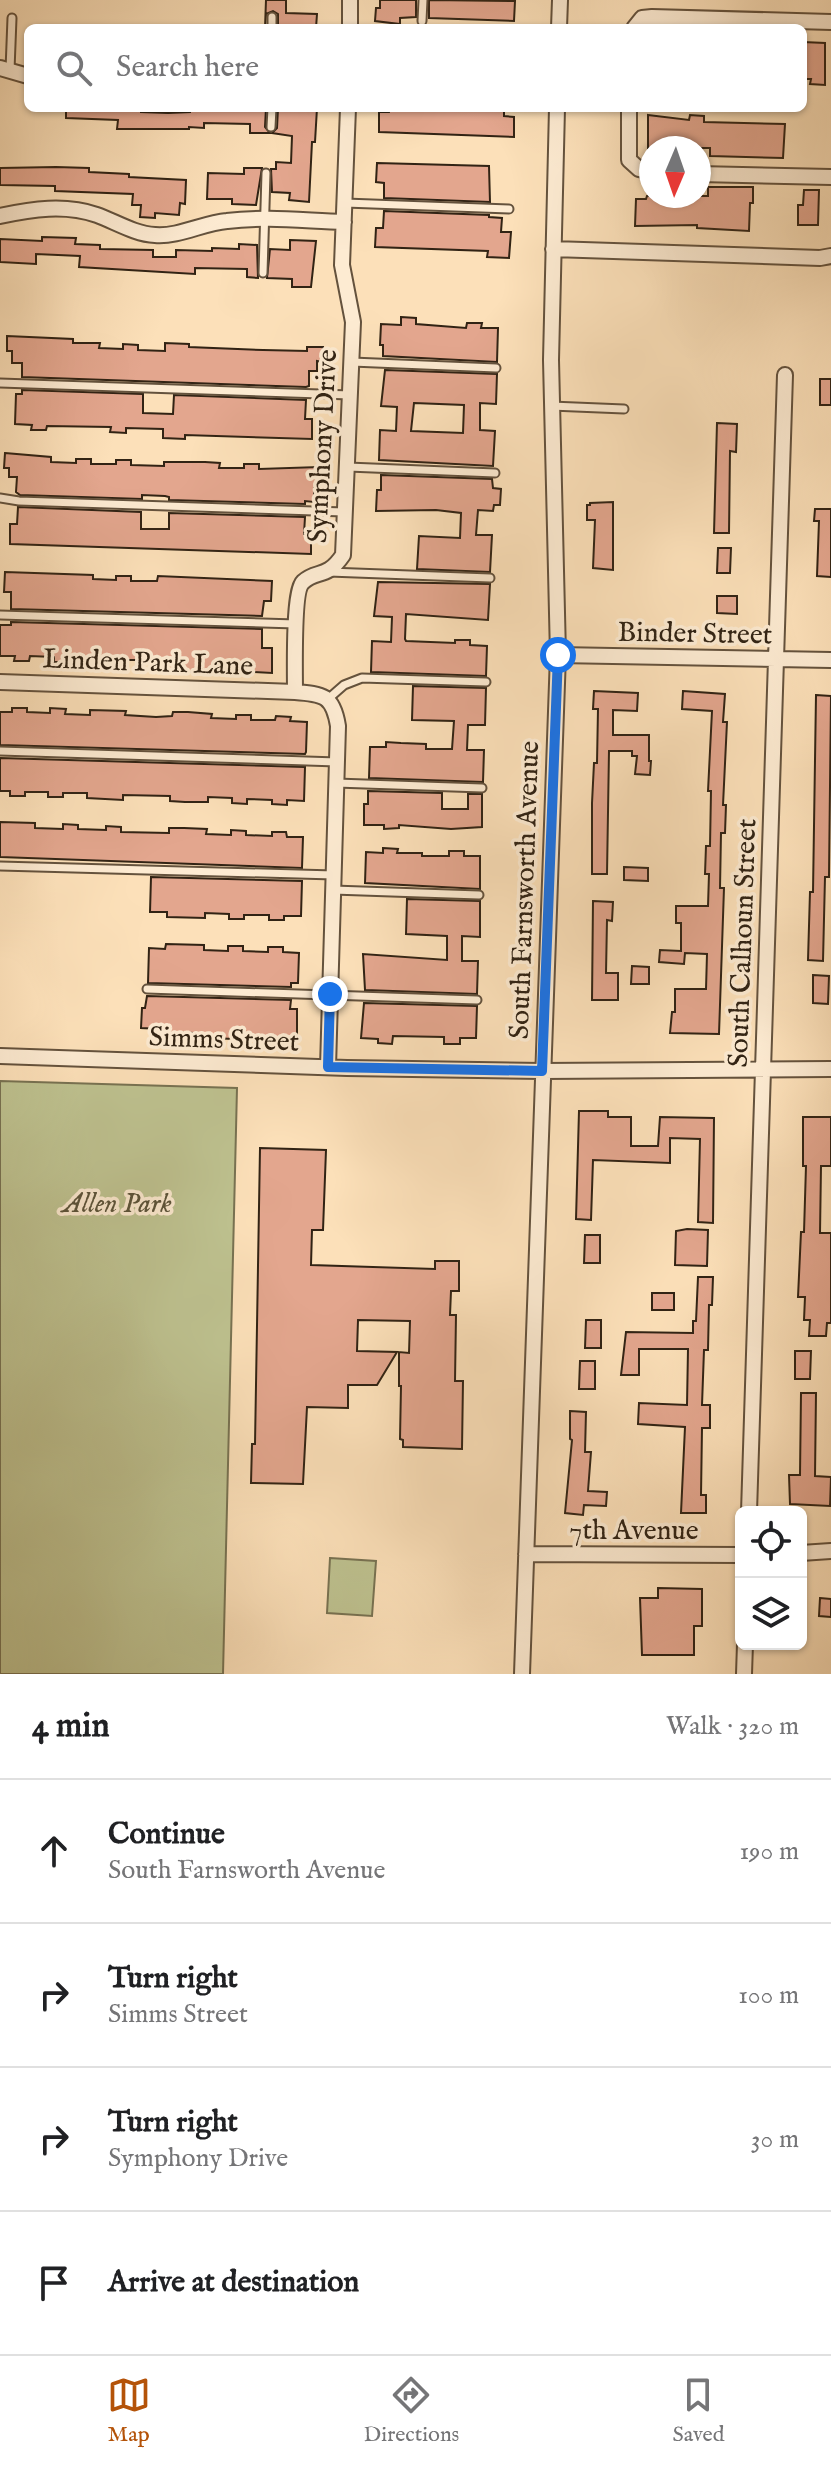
<!DOCTYPE html>
<meta charset="utf-8">
<style>
body{margin:0;font-family:"IM FELL English",serif;background:#f2f2f2;color:#202124}
.controls{position:absolute;right:24px;bottom:24px;display:grid;overflow:hidden;border-radius:12px;box-shadow:0 2px 6px #0004}
.controls button{width:72px;height:72px;display:grid;place-items:center;padding:0;border:0;border-bottom:2px solid #e0e0e0;background:#fff;color:#202124;font:40px sans-serif}
.compass{position:absolute;left:639px;top:136px;width:72px;height:72px;border-radius:50%;background:#fff;box-shadow:0 2px 6px #0004;rotate:182deg}
.stop{position:absolute;width:24px;height:24px;margin:-18px;border:6px solid #1a73e8;border-radius:50%;background:#fff}
.stop.end{background:#1a73e8;border-color:#fff;box-shadow:0 2px 8px #0008}
.list{margin:0;padding:0;list-style:none}
h2{display:flex;justify-content:space-between;align-items:center;height:104px;margin:0;padding:0 32px;font-size:34px}
h2 small{font-size:26px;font-weight:400;color:#757577}
.list li{display:grid;grid-template-columns:52px 1fr auto;gap:24px;align-items:center;box-sizing:border-box;height:144px;padding:0 32px;border-top:2px solid #e0e0e0}
.list b{display:block;font-size:30px;white-space:nowrap}
.list p{margin:0;font-size:26px;white-space:nowrap;color:#757577}
.list em{font-size:26px;font-style:normal;color:#757577}
.icon{flex:none;width:44px;height:44px;fill:none;stroke:currentColor;stroke-width:2;stroke-linecap:round;stroke-linejoin:round}
.map{position:relative;flex:none;width:831px;height:1674px;overflow:hidden}
.search{position:absolute;background:#fff;box-shadow:0 2px 6px #0004;left:24px;right:24px;top:24px;height:88px;display:flex;align-items:center;gap:20px;box-sizing:border-box;padding:0 28px;border-radius:12px;color:#757577;font-size:30px}
.sheet{height:680px;background:#fff}
nav{display:flex;justify-content:space-around;align-items:center;box-sizing:border-box;height:112px;border-top:2px solid #e0e0e0;background:#fff;font-size:22px;color:#757577}
nav a{display:grid;justify-items:center;gap:4px}
nav .on{color:#b45309}
.map>svg:first-child{display:block}
.green{fill:#bec290;stroke:#787252;stroke-width:2}
.building{fill:#e3a68e;stroke:#312314;stroke-width:2;fill-rule:evenodd}
.lines{fill:none;stroke-linecap:round;stroke-linejoin:round}
.service-casing{stroke:#64523d;stroke-width:11}
.minor-casing{stroke:#64523d;stroke-width:18}
.service{stroke:#fdebd2;stroke-width:7}
.minor{stroke:#fdebd2;stroke-width:14}
.route{stroke:#1a73e8;stroke-width:10}
.labels{text-anchor:middle;stroke-width:7;stroke-linejoin:round;paint-order:stroke}
.street-label{font-size:28px;fill:#312314;stroke:#fdebd2}
.park-label{font-size:28px;font-style:italic;fill:#5b5339;stroke:#fdebd2}
</style>
<div class="map">
<svg width="831" height="1674" viewBox="0 0 831 1674">
<rect width="100%" height="100%" fill="#fce0b9"/>
<filter id="stains"><feTurbulence type="fractalNoise" baseFrequency=".0025" numOctaves="4"/><feColorMatrix values="0 0 0 0 .2 0 0 0 0 .09 0 0 0 0 .02 0 0 0 .5 -.17"/></filter>
<radialGradient id="worn" r=".72"><stop offset=".6" stop-color="#630" stop-opacity="0"/><stop offset="1" stop-color="#630" stop-opacity=".3"/></radialGradient>
<path class="green" d="M0,1081L237,1088L223,1674H0Z
M330,1558L376,1561L372,1616L327,1613Z"/>
<path class="building" d="M266,0H286V13L317,14L316,28H278V14L273,11L266,14L265,28Z
M380,0H416V17L400,18V24L375,21L376,8H380Z
M429,0L515,1L514,21L429,18Z
M803,42L825,43V85L810,84L811,79H803Z
M66,108H141V112L168,113L190,112V108H266L265,127L270,133H250V124L204,123V128L189,127V129H117L118,120L66,118Z
M278,108H317L315,142H312L309,202L289,200L290,193L272,192L271,169H276V162L291,163L292,136L272,133L277,128Z
M390,108H504V116L514,117V137L379,132V112H389Z
M648,115L689,120L690,115L704,116V122L785,124L783,158L710,156V148H648Z
M377,163L489,166L490,202L384,198V183L376,182Z
M56,167L89,168V172L129,174V177L186,180L185,204L180,203L179,215L155,213V218L140,217L141,205H132L133,194L55,191V186L0,185V168Z
M244,168H262L256,205L232,204V199H207L208,173L244,174Z
M708,187H753V203H750L749,231L697,228V225L635,226L636,199H646L647,196H708Z
M804,190H819L818,225H798V205H803Z
M384,211L489,215V217L502,218L501,232H511L509,258L487,257L488,251L375,247L376,228H383Z
M42,237L76,238L75,244L100,245V249L153,250V257H176V250L212,251V248L239,249V244L257,245L258,278L247,277V269L195,268V274L79,267L80,256L36,254V264L0,262V239L42,241Z
M290,240L316,241L311,287H292V279L267,278L270,249L290,250Z
M401,317L416,318V324L466,328L467,323H482L481,328H498L497,362L383,356V345H380L381,324L401,325Z
M7,336L73,339V343H100L99,348L123,349V344L138,345V350L165,351V343L189,344V347L263,350L307,351V347H323L322,362L317,361V371H309V386L306,387L22,377V363H12V351H7Z
M385,370L497,374L496,404L480,403V430L495,431L493,466L379,460L380,430L396,431L397,407L381,406ZM414,403L464,405L463,433L411,431Z
M820,379H831V405H820Z
M22,390L143,394V413L173,414L174,395L306,400L305,419H312V439L185,435V439L163,438V429L126,428V433L110,432L111,427L47,426L46,430H31L32,425L15,424L16,394H22Z
M717,423L737,424L736,452L730,451L729,533H714Z
M5,453L51,457V462L76,463V459H91V464H116V460H131V465L164,466V462H205L220,463L219,468H244V464H259V469L319,467L318,488H314V502L305,501V504L169,500V497L165,496L142,495V499L20,495L16,492L17,477H9V468H4Z
M381,475L492,479L493,488L501,489L500,505H494L493,511L478,510L476,535H492L490,572L417,569L419,536L460,538L461,513L436,510L376,511L377,490H381Z
M613,502V570L593,568L595,520H587V505H590V503Z
M18,507L141,512V529H169V513L305,517L304,534H311V554L10,544V524H17Z
M815,509H831V577L817,576L819,521H814Z
M718,548H731L730,573H717Z
M5,572L93,575V579L116,580V576H131V581H157L158,576L272,581L271,601H264L262,616L11,609V592H4Z
M378,582L490,584L488,620L406,614L405,639L406,641L455,643V640H470V645L487,646L486,676L371,672L372,641L391,642L392,617L374,616Z
M717,596H737V614L717,613Z
M11,622L262,629V648H272V673L196,669V672L155,671V660H128V664L94,663V658H69V662H54V657L30,656L29,661H14L15,656H0V625H11Z
M413,686L486,688L485,725H468L467,750H484L483,782L369,778L370,747H386V742L401,743L426,744V749H452L454,721L412,720Z
M594,691L638,693L637,711L613,710V735H649V761H651L650,775L635,774L637,756H632V751H609L607,874H592V803L594,763H597L598,709H593Z
M683,691L725,694L723,722H727L723,805H726L725,833H721L720,888H724L719,1034L670,1033L672,1012H675V989H706L707,954L685,953L684,964L659,962L660,950L681,951V923H676V906H708L709,874H705L706,846H710L711,791H708L712,711L682,709Z
M816,695L831,696L829,877H825L823,961L808,960L810,892H813Z
M12,708H27V712L50,713V708L66,709L65,714L90,715V710L126,711L125,715L156,717L172,716L173,712H188L212,714L211,718L236,719V715H251V720H275L276,716L291,717L290,721L307,722L306,752L305,754L0,745V712H12Z
M0,758L305,767L304,801L287,800V805L272,804V800L247,799V804L232,803V798L208,797V802H185L170,801V796L123,795V800L87,798V793H63V797H48V792H25V796H10V791H0Z
M368,791L442,793V809H468V794H482V827L451,829L399,825V828L384,829V825H364V804H368Z
M0,822L35,823V828L63,829V824L78,825V829L106,830V826L121,827V832L169,833V828H184L207,829L206,834L231,835V830L246,831V835L272,836V832H286L287,837H303L302,868L0,857Z
M383,848L398,849L397,853H422V856H449V851H464V856H480V889L365,883L366,852L383,853Z
M624,867L648,868V881L624,880Z
M151,877L302,881L301,916H284V920H269V915H244V919H229V914L205,913V918L167,917V912H150Z
M407,899L480,901V937L462,936V961H478L477,994L365,990L363,954L447,960V936L406,934Z
M593,901L613,902L612,921L607,920L606,973H618V1000H592Z
M166,944L204,945V950L228,951V946H243V951L268,952V947H283V952L299,953L298,983H291V987L148,983L149,948L165,949Z
M632,966L649,967V984H631Z
M813,975L829,976L828,1004L813,1003Z
M147,996L291,1000L290,1009H297V1041L249,1037V1040L234,1039L211,1038V1034L176,1032V1035H160L161,1029L141,1028L142,1008H145Z
M364,1003L477,1006L476,1038H460V1044H444V1037L393,1036L392,1044L378,1043V1039L361,1038Z
M579,1111H608V1117H631V1146H658L660,1117L714,1118L713,1223L698,1222L700,1139L670,1138V1163L593,1160L591,1220L576,1219Z
M803,1117H831V1166H821L820,1233H831V1323H827L826,1336H809L810,1320H804L805,1297H798L801,1232H804L806,1166H803Z
M260,1148L326,1150L323,1230H312L311,1265L435,1269V1261H459V1291H451L450,1315H456L455,1381H463L462,1449L403,1447V1440L400,1439L401,1386H399V1352L409,1353L410,1321L358,1320L357,1351L397,1352L377,1385H348V1408L307,1407L303,1484L251,1483L252,1444H255Z
M687,1229L708,1230L707,1266L675,1265L676,1231Z
M585,1235H600V1263H584Z
M698,1277H713L712,1305H709L708,1350H704L702,1405H710V1428H702L701,1495H706V1513H681L685,1427L638,1424L639,1403L687,1405L688,1349H639V1375H621L626,1332L693,1333V1321H696Z
M652,1293H674V1310H652Z
M586,1320H601V1348H585Z
M795,1351H811L810,1379H795Z
M580,1361H595V1389H579Z
M801,1393H816L815,1476L831,1477L830,1506L790,1504L789,1475H800Z
M570,1411L586,1412L585,1452H591L588,1491L607,1492L606,1506L584,1505L583,1515L565,1513L572,1440L570,1439Z
M658,1588L702,1589V1626H694V1655H642L640,1598H658Z
M820,1598L831,1599V1617L819,1616Z"/>
<g class="lines">
<defs>
<path id="service" d="M422,21L423,0
M272,28V17
M10,70L12,18
M271,127L272,108
M345,203L509,209
M263,273L266,173
M352,362L496,368
M0,383L350,395
M551,406L624,409
M348,467L495,473
M0,498L19,501L344,512
M329,572L490,578
M0,615L296,624
M328,699L344,685L362,678L486,682
M0,751L337,762
M336,783L482,788
M0,866L334,875
M333,890L479,895
M147,989L477,1000"/>
<path id="minor" d="M350,0V28
M559,28L560,0
M634,28L642,18L652,17L831,22
M0,68L28,76
M629,108V160L639,169L651,172
M699,174L831,177
M0,216C32,209 65,204 97,215C116,222 135,234 155,235C179,237 203,223 227,221C265,216 306,221 344,222
M553,249L820,258L831,256
M558,655L831,660
M0,682L295,692
M0,1056L347,1068L542,1071L831,1069
M328,1067L338,726C333,695 323,694 295,692C295,674 293,591 303,582C317,569 326,580 343,555L353,322L342,265L348,108
M749,1512L785,375
M801,1553L831,1551
M526,1554L741,1555
M522,1674L558,655L551,360L557,108
M744,1674L745,1644"/>
</defs>
<use href="#service" class="service-casing"/>
<use href="#minor" class="minor-casing"/>
<use href="#service" class="service"/>
<use href="#minor" class="minor"/>
</g>
<g class="lines">
<path class="route" d="M330,994L328,1067L542,1071L558,655"/>
</g>
<g class="labels">
<g class="street-label">
<text transform="translate(321 446) rotate(-87)" y="10">Symphony Drive</text>
<text transform="translate(695 632) rotate(1)" y="10">Binder Street</text>
<text transform="translate(148 661) rotate(2)" y="10">Linden Park Lane</text>
<text transform="translate(523 890) rotate(-88)" y="10">South Farnsworth Avenue</text>
<text transform="translate(741 943) rotate(-88)" y="10">South Calhoun Street</text>
<text transform="translate(224 1038) rotate(2)" y="10">Simms Street</text>
<text x="634" y="1539">7th Avenue</text>
</g>
<g class="park-label">
<text x="117" y="1212">Allen Park</text>
</g>
</g>
<rect width="100%" height="100%" filter="url(#stains)"/>
<rect width="100%" height="100%" fill="url(#worn)"/>
</svg>
<div class="controls">
<button><svg class="icon" aria-label="locate" viewBox="0 0 24 24"><circle cx="12" cy="12" r="6"/><path d="M12 2v4M12 18v4M2 12h4M18 12h4"/></svg></button>
<button><svg class="icon" aria-label="layers" viewBox="0 0 24 24"><path d="M12 4l9 5-9 5-9-5zM3 14l9 5 9-5"/></svg></button>
</div>
<svg class="compass" viewBox="-18 -18 36 36"><path d="M0-13l5 13h-10z" fill="#e53935"/><path d="M0 13l5-13h-10z" fill="#757577"/></svg>
<div class="stop" style="left:558px;top:655px"></div>
<div class="stop end" style="left:330px;top:994px"></div>
<div class="search"><svg class="icon" aria-label="search" viewBox="0 0 24 24"><circle cx="10" cy="10" r="6"/><path d="M15 15l6 6"/></svg>Search here</div>
</div>
<section class="sheet">
<h2>4 min<small>Walk · 320 m</small></h2>
<ul class="list">
<li><svg class="icon" aria-label="ahead" viewBox="0 0 24 24"><path d="M12 20V5M6 11l6-6 6 6"/></svg><div><b>Continue</b><p>South Farnsworth Avenue</p></div><em>190 m</em></li>
<li><svg class="icon" aria-label="right" viewBox="0 0 24 24"><path d="M7 20v-9h11M14 6l5 5-5 5"/></svg><div><b>Turn right</b><p>Simms Street</p></div><em>100 m</em></li>
<li><svg class="icon" aria-label="right" viewBox="0 0 24 24"><path d="M7 20v-9h11M14 6l5 5-5 5"/></svg><div><b>Turn right</b><p>Symphony Drive</p></div><em>30 m</em></li>
<li><svg class="icon" aria-label="arrive" viewBox="0 0 24 24"><path d="M6 21V4h12l-3 4 3 4H6"/></svg><div><b>Arrive at destination</b></div></li>
</ul>
</section>
<nav>
<a class="on"><svg class="icon" aria-label="map" viewBox="0 0 24 24"><path d="M3 6l6-2 6 2 6-2v14l-6 2-6-2-6 2zM9 4v14M15 6v14"/></svg>Map</a>
<a><svg class="icon" aria-label="directions" viewBox="0 0 24 24"><path d="M12 3l9 9-9 9-9-9zM9 14v-3h6M13 9l2 2-2 2"/></svg>Directions</a>
<a><svg class="icon" aria-label="saved" viewBox="0 0 24 24"><path d="M7 4h10v16l-5-4-5 4z"/></svg>Saved</a>
</nav>
